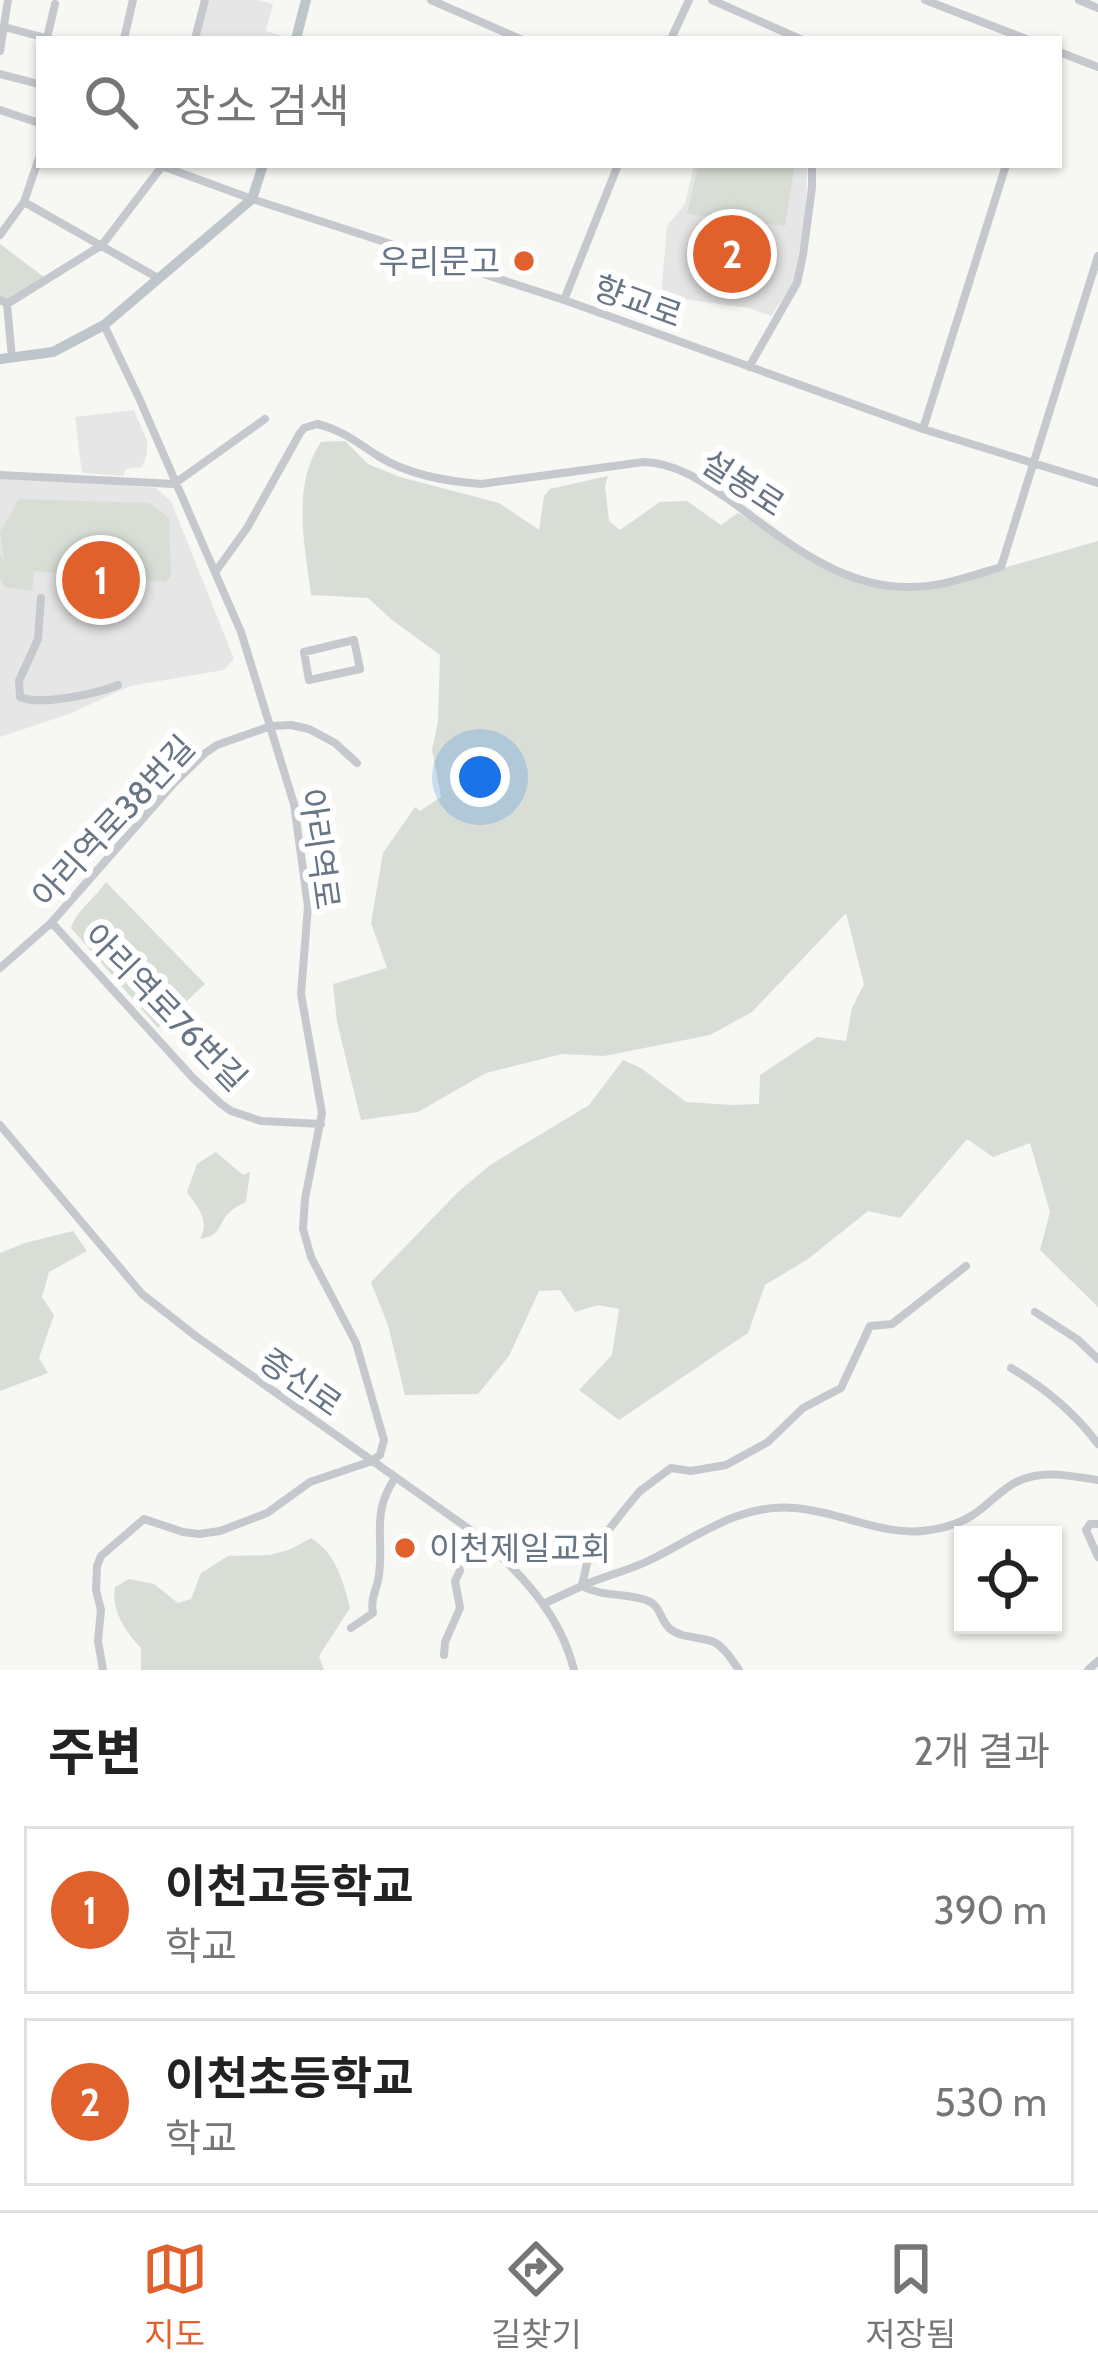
<!DOCTYPE html>
<html lang="ko">
<meta charset="utf-8">
<style>
body{margin:0;font-family:Cabin,"Noto Sans KR",sans-serif;background:#f2f2f2;color:#222}
.controls{position:absolute;right:36px;bottom:36px;display:grid;overflow:hidden;border-radius:0px;box-shadow:0 3px 9px #0004}
.controls button{width:108px;height:108px;display:grid;place-items:center;padding:0;border:0;border-bottom:3px solid #e0e0e0;background:#fff;color:#222;font:60px sans-serif}
.you{position:absolute;left:480px;top:777px;width:42px;height:42px;margin:-30px;border:9px solid #fff;border-radius:50%;background:#1a73e8;box-shadow:0 0 0 18px #1a73e833}
.badge{display:grid;place-items:center;width:78px;height:78px;border-radius:50%;background:#e0612c;color:#fff;font-size:39px;font-weight:700}
.pin{position:absolute;translate:-50% -50%;border:6px solid #fff;box-shadow:0 3px 12px #0006}
.list{margin:0;padding:0;list-style:none}
h2{display:flex;justify-content:space-between;align-items:center;height:156px;margin:0;padding:0 48px;font-size:51px}
h2 small{font-size:39px;font-weight:400;color:#767676}
.list li{display:grid;grid-template-columns:78px 1fr auto;gap:36px;align-items:center;box-sizing:border-box;height:168px;margin:0 24px 24px;padding:0 24px;border:3px solid #e0e0e0;border-radius:0px}
.list b{display:block;font-size:45px;white-space:nowrap}
.list p{margin:0;font-size:39px;white-space:nowrap;color:#767676}
.list em{font-size:39px;font-style:normal;color:#767676}
.icon{flex:none;width:66px;height:66px;fill:none;stroke:currentColor;stroke-width:2;stroke-linecap:round;stroke-linejoin:round}
.map{position:relative;flex:none;width:1098px;height:1670px;overflow:hidden}
.search{position:absolute;background:#fff;box-shadow:0 3px 9px #0004;left:36px;right:36px;top:36px;height:132px;display:flex;align-items:center;gap:30px;box-sizing:border-box;padding:0 42px;border-radius:0px;color:#767676;font-size:45px}
.sheet{height:540px;background:#fff}
nav{display:flex;justify-content:space-around;align-items:center;box-sizing:border-box;height:168px;border-top:3px solid #e0e0e0;background:#fff;font-size:33px;color:#767676}
nav a{display:grid;justify-items:center;gap:6px}
nav .on{color:#e0612c}
.map>svg:first-child{display:block}
.built{fill:#e5e6e5}
.green{fill:#d8ded5}
.lines{fill:none;stroke-linecap:round;stroke-linejoin:round}
.minor{stroke:#c5c8cc;stroke-width:8}
.major{stroke:#bec5cb;stroke-width:10}
.poi-dot{fill:#e0612c;stroke:#fff;stroke-width:4.5}
.labels{text-anchor:middle;stroke-width:12;stroke-linejoin:round;paint-order:stroke}
.poi-label{font-size:33px;fill:#677585;stroke:#fff;text-anchor:end}
.street-label{font-size:33px;fill:#677585;stroke:#fff}
</style>
<div class="map">
<svg width="1098" height="1670" viewBox="0 0 1098 1670">
<rect width="100%" height="100%" fill="#f7f7f4"/>
<path class="built" d="M208,0H257L273,4L266,31L282,36V39H199Z
M694,165H807L806,207L794,283L771,316L749,308L661,296L667,226L685,204Z
M134,410L147,441V454L142,467L125,469L124,476L82,473L75,417Z
M0,477L156,488L171,501L234,659L224,670L130,686L69,714L0,737Z"/>
<path class="green" d="M698,165H795L785,226L687,214Z
M0,244L44,277L7,302L0,297Z
M345,441L368,464L400,477L499,503L539,530L544,496L550,489L608,476L605,486L609,521L620,530L660,502L687,501L721,525L738,513L848,573L882,587L951,583L1098,541V1307L1040,1250L1050,1212L1030,1143L993,1157L967,1139L900,1218L868,1211L808,1259L765,1285L748,1333L619,1420L579,1390L612,1355L619,1309L598,1305L575,1312L560,1290L539,1291L509,1356L478,1394L405,1395L388,1325L371,1282L458,1192L490,1165L589,1105L623,1060L641,1068L686,1102L732,1105L759,1104L760,1075L817,1037L846,1041L852,1008L864,984L846,913L752,1012L710,1035L604,1056L562,1054L486,1073L418,1112L361,1120L337,1022L333,984L387,968L371,923L383,853L415,807L420,811L441,797L432,750L438,722L440,655L392,620L368,598L311,595C305,546 291,486 321,442Z
M19,499L149,503L169,518L171,577L165,582L34,571L32,591L5,587L0,578V553L4,560L0,532Z
M106,882L205,984L158,1028L71,928C76,911 96,897 106,882Z
M216,1152L243,1175L250,1172L246,1202C240,1205 235,1207 230,1212C216,1225 223,1235 200,1239C210,1220 198,1208 187,1192L197,1164Z
M73,1231L87,1251L49,1272L42,1297L54,1315L39,1358L48,1373L0,1391V1253L25,1243Z
M311,1538C336,1553 343,1581 350,1608L319,1656L324,1670H141V1648C125,1631 111,1610 115,1587L129,1579L154,1584L178,1603L191,1599L201,1573L228,1556L270,1555L291,1549Z"/>
<g class="lines">
<path class="minor" d="M431,0L520,39
M712,0L800,39
M925,0L1026,39
M1079,0L1098,8
M4,27L50,39
M47,38L55,4
M124,39L133,0
M195,39L205,0
M671,39L689,0
M0,51L8,0
M1059,52L1098,67
M0,74L39,84
M0,110L39,123
M159,165L252,199L564,300L923,429L1098,483
M24,202L158,278
M0,235L24,202L39,158
M0,300L7,304L12,358
M564,300L618,165
M7,304L102,245L163,165
M749,367L797,283L803,255L812,187V165
M923,429L1006,165
M0,475L174,484L265,419
M216,571L247,528L300,433L304,428L317,424C340,429 358,443 378,456C409,475 445,481 481,484L644,462C676,463 702,481 728,499C784,539 838,588 910,587C941,587 971,576 1001,567L1098,256
M41,598L38,639L19,681L20,697C40,706 96,694 118,685
M354,640L360,669L309,680L304,652Z
M52,923L193,1078L221,1104L231,1111L261,1121L321,1124
M0,968L51,923L174,783L204,754L217,745L271,726L291,725L309,729L335,743L357,763
M0,1125L142,1294L197,1337L476,1534C519,1571 560,1613 574,1670
M1035,1312L1077,1339L1098,1359
M1011,1368C1045,1388 1074,1412 1098,1444
M1098,1524H1090L1086,1530L1098,1557
M582,1585L589,1555L625,1509L640,1491L671,1468L691,1471L726,1465L768,1442L803,1408L841,1388L870,1326L892,1324L966,1266
M582,1586C604,1576 628,1571 650,1560C697,1537 739,1503 795,1508C839,1511 885,1538 930,1530C945,1528 960,1523 973,1515C994,1501 1007,1481 1034,1476C1055,1472 1077,1477 1098,1480
M543,1604L582,1586C602,1597 625,1593 646,1600C661,1605 659,1618 669,1628C681,1639 700,1636 714,1642C725,1648 732,1660 739,1670
M351,1628L373,1613C370,1598 377,1590 379,1575C384,1537 371,1513 395,1478
M444,1655L445,1642L460,1608L455,1581L460,1571L457,1555L476,1534
M103,1670L98,1641L101,1610L96,1590L97,1566L101,1556L144,1519L183,1532L199,1534L220,1531L267,1513L310,1482L372,1461L380,1455L384,1440L356,1343L311,1257L303,1229L305,1199L322,1113L301,994L308,906L294,804L241,632L139,398L104,325
M1088,1670L1098,1661"/>
<path class="major" d="M296,39L306,0
M0,359L53,352L104,325L252,199L263,165"/>
</g>
<g class="poi-dot">
<circle cx="524" cy="261" r="12"/>
<circle cx="405" cy="1548" r="12"/>
</g>
<g class="labels">
<g class="poi-label">
<text x="500" y="273">우리문고</text>
<text x="429" y="1560" text-anchor="start">이천제일교회</text>
</g>
<g class="street-label">
<text transform="translate(638 301) rotate(20)" y="12">향교로</text>
<text transform="translate(743 483) rotate(33)" y="12">설봉로</text>
<text transform="translate(113 821) rotate(-47)" y="12">아리역로38번길</text>
<text transform="translate(320 849) rotate(82)" y="12">아리역로</text>
<text transform="translate(166 1007) rotate(46)" y="12">아리역로76번길</text>
<text transform="translate(301 1382) rotate(35)" y="12">증신로</text>
</g>
</g>
</svg>
<div class="controls">
<button><svg class="icon" aria-label="locate" viewBox="0 0 24 24"><circle cx="12" cy="12" r="6"/><path d="M12 2v4M12 18v4M2 12h4M18 12h4"/></svg></button>
</div>
<div class="you"></div>
<div class="pin badge" style="left:101px;top:580px">1</div>
<div class="pin badge" style="left:732px;top:254px">2</div>
<div class="search"><svg class="icon" aria-label="search" viewBox="0 0 24 24"><circle cx="10" cy="10" r="6"/><path d="M15 15l6 6"/></svg>장소 검색</div>
</div>
<section class="sheet">
<h2>주변<small>2개 결과</small></h2>
<ul class="list">
<li><span class="badge">1</span><div><b>이천고등학교</b><p>학교</p></div><em>390 m</em></li>
<li><span class="badge">2</span><div><b>이천초등학교</b><p>학교</p></div><em>530 m</em></li>
</ul>
</section>
<nav>
<a class="on"><svg class="icon" aria-label="map" viewBox="0 0 24 24"><path d="M3 6l6-2 6 2 6-2v14l-6 2-6-2-6 2zM9 4v14M15 6v14"/></svg>지도</a>
<a><svg class="icon" aria-label="directions" viewBox="0 0 24 24"><path d="M12 3l9 9-9 9-9-9zM9 14v-3h6M13 9l2 2-2 2"/></svg>길찾기</a>
<a><svg class="icon" aria-label="saved" viewBox="0 0 24 24"><path d="M7 4h10v16l-5-4-5 4z"/></svg>저장됨</a>
</nav>
